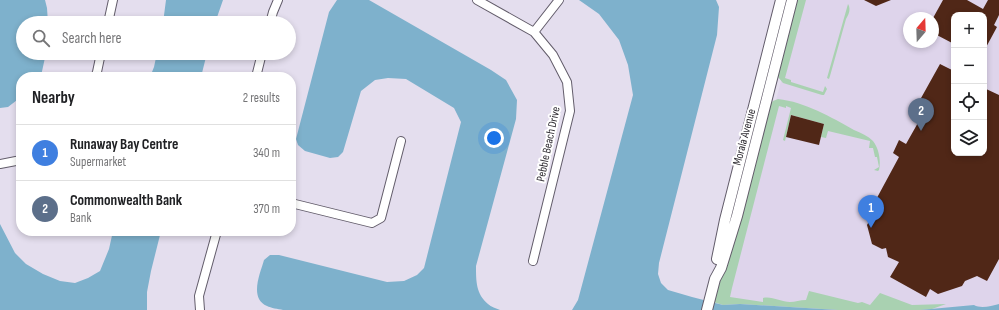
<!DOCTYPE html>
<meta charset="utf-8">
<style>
body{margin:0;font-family:"Sofia Sans Condensed",sans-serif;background:#f6f6f6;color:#202124}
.controls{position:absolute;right:12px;top:12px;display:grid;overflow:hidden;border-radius:8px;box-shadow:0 2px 6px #0003}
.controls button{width:36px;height:36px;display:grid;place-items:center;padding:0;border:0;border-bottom:1px solid #e0e0e0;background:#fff;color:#202124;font:20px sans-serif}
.compass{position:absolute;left:903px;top:12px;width:36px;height:36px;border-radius:50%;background:#fff;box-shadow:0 2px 6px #0003;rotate:19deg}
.you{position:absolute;left:494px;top:138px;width:14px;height:14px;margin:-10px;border:3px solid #fff;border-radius:50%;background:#1a73e8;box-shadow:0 0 0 6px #1a73e833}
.badge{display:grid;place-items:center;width:26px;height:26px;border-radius:50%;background:#225a92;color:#fff;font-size:13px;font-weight:700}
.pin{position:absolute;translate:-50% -33px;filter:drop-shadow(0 1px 2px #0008)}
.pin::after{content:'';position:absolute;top:21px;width:14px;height:12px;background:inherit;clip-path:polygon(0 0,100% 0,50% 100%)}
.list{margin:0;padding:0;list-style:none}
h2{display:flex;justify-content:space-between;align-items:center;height:52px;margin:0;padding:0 16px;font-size:17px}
h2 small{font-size:13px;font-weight:400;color:#757577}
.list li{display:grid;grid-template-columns:26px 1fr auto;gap:12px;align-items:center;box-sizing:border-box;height:56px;padding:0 16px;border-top:1px solid #e0e0e0}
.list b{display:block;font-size:15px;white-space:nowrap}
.list p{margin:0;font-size:13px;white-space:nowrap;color:#757577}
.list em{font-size:13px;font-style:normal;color:#757577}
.icon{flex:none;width:22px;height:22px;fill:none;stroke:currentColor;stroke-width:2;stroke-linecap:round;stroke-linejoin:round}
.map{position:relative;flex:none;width:999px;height:310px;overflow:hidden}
.search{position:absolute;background:#fff;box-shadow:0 2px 6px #0003;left:16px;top:16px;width:280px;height:44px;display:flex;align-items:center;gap:10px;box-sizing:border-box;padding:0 14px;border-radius:22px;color:#757577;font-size:15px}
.panel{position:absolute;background:#fff;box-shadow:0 2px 6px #0003;left:16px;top:72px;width:280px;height:164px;border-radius:16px}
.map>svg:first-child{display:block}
.built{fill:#ded4eb;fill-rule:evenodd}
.green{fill:#a9d1b1}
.water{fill:#7eb1cc}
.building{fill:#502717}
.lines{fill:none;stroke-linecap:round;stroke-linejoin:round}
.minor-casing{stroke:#625c6a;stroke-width:10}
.major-casing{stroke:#625c6a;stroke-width:12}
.minor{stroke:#fff;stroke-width:8}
.major{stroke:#fff;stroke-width:10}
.labels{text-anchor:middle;stroke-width:4;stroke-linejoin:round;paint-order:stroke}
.street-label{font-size:12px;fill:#312e34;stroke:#fff}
</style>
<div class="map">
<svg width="999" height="310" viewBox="0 0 999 310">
<rect width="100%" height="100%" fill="#e4deee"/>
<path class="built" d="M802,0H999V304L987,307L920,310H838L740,304L723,305ZM954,15H984V153H954ZM909,18H933V42H909Z"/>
<path class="green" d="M797,0H806L785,78L791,80V82L823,92L825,86L827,89L824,95H822L783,83L778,77Z
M848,4C851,9 849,14 846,19L830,76L829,79L827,78Z
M778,99C805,102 831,117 854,130C861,133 868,136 873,141C879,149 881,160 879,170L878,171L874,170L879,167L877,157H875L873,148H869L870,141L828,131L826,138L821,137L824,124L791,115L785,141L783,140L791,108L786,106V108L779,106L732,288L730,297L763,302V298C772,296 781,302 790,302C795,302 800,300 806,300L809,291L858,303L862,302L870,305L880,293L912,305L946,304L932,309L920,310H838L740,304L723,305L713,302L740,224L771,104L773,101Z"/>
<path class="water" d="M0,0H45L47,8L48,23H23V53H46L41,76L40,77H21V97L8,107L0,108Z
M166,0H223L215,23H163Z
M337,0H369L491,70L506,80L517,100L516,119L476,266C476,281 476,294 488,304C491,307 496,308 500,310H283C278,309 271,308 267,306C249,298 260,274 264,260L270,255H279L387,282L404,281L417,275L424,268L461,122L454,108L406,79L388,78L375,80L361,91L343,152L338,157L330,158L305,151L298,145L296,139L329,12Z
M579,0H716L719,7L717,35L659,263L658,274L661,283L668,290L692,297L723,305L740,304L838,310H572L578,300L633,95L628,65L619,40L599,14Z
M157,53H207L201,77H150L154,67Z
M0,224L15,253L26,264L43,274L60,281L75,283L88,278L100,271L109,249L113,231H161L151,271L147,292V310H0Z
M999,304V310H920L974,305C981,309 991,306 999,304Z"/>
<path class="building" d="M864,0H891L876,6Z
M943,0H967L983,9L988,0H999V15L994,25L997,27L984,51V15H954V44L933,33V18Z
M940,64L954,71V153H984V88L999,95V259L987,281L977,276L965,281L962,286L938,294L930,289L926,297L890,277L899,262L888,257L886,248L882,249L872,244L867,225L874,213L872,207L899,157L893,153L899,140L906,144L919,121L911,116Z
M791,115L824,124L819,145L786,137Z"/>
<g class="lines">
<defs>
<path id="minor" d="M477,0L534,32L553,55L567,82L570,111L533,261
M108,23L113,0
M270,23L273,12L278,0
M534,32L559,0
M95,77L97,72L101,53
M256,77L262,53
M0,164L21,160
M291,203L372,223L381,218L401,141
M200,310L199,296L217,231"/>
<path id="major" d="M717,259L725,220L781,0
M707,310L715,279L721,268L737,216L792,0"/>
</defs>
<use href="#minor" class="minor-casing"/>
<use href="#major" class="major-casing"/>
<use href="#minor" class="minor"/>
<use href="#major" class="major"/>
</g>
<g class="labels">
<g class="street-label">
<text transform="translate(744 137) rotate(-75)" y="4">Morala Avenue</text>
<text transform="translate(548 144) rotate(-78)" y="4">Pebble Beach Drive</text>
</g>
</g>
</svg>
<div class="controls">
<button>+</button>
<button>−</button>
<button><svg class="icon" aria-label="locate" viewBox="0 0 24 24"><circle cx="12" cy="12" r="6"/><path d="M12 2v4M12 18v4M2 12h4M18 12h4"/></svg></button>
<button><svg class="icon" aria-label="layers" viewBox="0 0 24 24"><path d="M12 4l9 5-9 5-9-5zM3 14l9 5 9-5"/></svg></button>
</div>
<svg class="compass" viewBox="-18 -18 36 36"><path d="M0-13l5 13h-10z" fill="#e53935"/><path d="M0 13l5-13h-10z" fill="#757577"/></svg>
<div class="you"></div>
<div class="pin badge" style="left:871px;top:228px;background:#3f7fe0">1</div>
<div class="pin badge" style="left:921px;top:131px;background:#5c6f8a">2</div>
<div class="search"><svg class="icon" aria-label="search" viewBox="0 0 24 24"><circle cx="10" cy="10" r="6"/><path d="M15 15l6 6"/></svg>Search here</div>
<section class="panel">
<h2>Nearby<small>2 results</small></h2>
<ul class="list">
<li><span class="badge" style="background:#3f7fe0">1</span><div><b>Runaway Bay Centre</b><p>Supermarket</p></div><em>340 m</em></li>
<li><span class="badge" style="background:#5c6f8a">2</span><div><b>Commonwealth Bank</b><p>Bank</p></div><em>370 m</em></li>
</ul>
</section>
</div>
